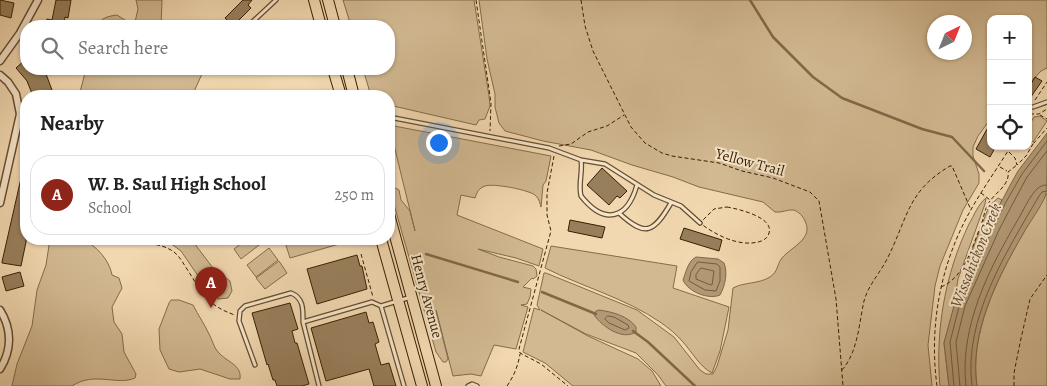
<!DOCTYPE html>
<meta charset="utf-8">
<style>
body{margin:0;font-family:Alegreya,serif;background:#f2f2f2;color:#222}
.controls{position:absolute;right:15px;top:15px;display:grid;overflow:hidden;border-radius:10px;box-shadow:0 1px 4px #0004}
.controls button{width:45px;height:45px;display:grid;place-items:center;padding:0;border:0;border-bottom:1px solid #e0e0e0;background:#fff;color:#222;font:25px sans-serif}
.compass{position:absolute;left:927px;top:15px;width:45px;height:45px;border-radius:50%;background:#fff;box-shadow:0 1px 4px #0004;rotate:43deg}
.you{position:absolute;left:438px;top:142px;width:18px;height:18px;margin:-12px;border:4px solid #fff;border-radius:50%;background:#1a73e8;box-shadow:0 0 0 8px #1a73e833}
.badge{display:grid;place-items:center;width:32px;height:32px;border-radius:50%;background:#8f2418;color:#fff;font-size:16px;font-weight:700}
.pin{position:absolute;translate:-50% -41px;filter:drop-shadow(0 1px 2px #0008)}
.pin::after{content:'';position:absolute;top:26px;width:18px;height:15px;background:inherit;clip-path:polygon(0 0,100% 0,50% 100%)}
.list{margin:0;padding:0;list-style:none}
h2{display:flex;justify-content:space-between;align-items:center;height:65px;margin:0;padding:0 20px;font-size:21px}
h2 small{font-size:16px;font-weight:400;color:#767676}
.list li{display:grid;grid-template-columns:32px 1fr auto;gap:15px;align-items:center;box-sizing:border-box;height:80px;margin:0 10px 10px;padding:0 10px;border:1px solid #e0e0e0;border-radius:20px}
.list b{display:block;font-size:19px;white-space:nowrap}
.list p{margin:0;font-size:16px;white-space:nowrap;color:#767676}
.list em{font-size:16px;font-style:normal;color:#767676}
.icon{flex:none;width:28px;height:28px;fill:none;stroke:currentColor;stroke-width:2;stroke-linecap:round;stroke-linejoin:round}
.map{position:relative;flex:none;width:1047px;height:386px;overflow:hidden}
.search{position:absolute;background:#fff;box-shadow:0 1px 4px #0004;left:20px;top:20px;width:375px;height:55px;display:flex;align-items:center;gap:12px;box-sizing:border-box;padding:0 18px;border-radius:20px;color:#767676;font-size:19px}
.panel{position:absolute;background:#fff;box-shadow:0 1px 4px #0004;left:20px;top:90px;width:375px;height:155px;border-radius:20px}
.map>svg:first-child{display:block}
.green{fill:#d2b992;stroke:#846c4a;fill-rule:evenodd}
.water{fill:#b29975;stroke:#806847}
.lines{fill:none;stroke-linecap:round;stroke-linejoin:round}
.shore{stroke:#745c3c;stroke-width:1}
.stream{stroke:#806847;stroke-width:2.5}
.building{fill:#987f5c;stroke:#361f02}
.service-casing{stroke:#654d2e;stroke-width:5.5}
.minor-casing{stroke:#654d2e;stroke-width:9}
.primary-casing{stroke:#361f02;stroke-width:12}
.path{stroke:#361f02;stroke-width:1;stroke-dasharray:4 2.5;stroke-linecap:butt}
.service{stroke:#f7e6cc;stroke-width:3}
.minor{stroke:#f7e6cc;stroke-width:6}
.primary{stroke:#f2d8b0;stroke-width:10}
.labels{text-anchor:middle;stroke-width:4;stroke-linejoin:round;paint-order:stroke}
.street-label{font-size:15px;fill:#361f02;stroke:#f7e6cc}
.water-label{font-size:16px;font-style:italic;fill:#614a2a;stroke:#f7e6cc}
</style>
<div class="map">
<svg width="1047" height="386" viewBox="0 0 1047 386">
<rect width="100%" height="100%" fill="#f2d8b0"/>
<filter id="stains"><feTurbulence type="fractalNoise" baseFrequency=".004" numOctaves="4"/><feColorMatrix values="0 0 0 0 .2 0 0 0 0 .09 0 0 0 0 .02 0 0 0 .5 -.17"/></filter>
<radialGradient id="worn" r=".72"><stop offset=".6" stop-color="#630" stop-opacity="0"/><stop offset="1" stop-color="#630" stop-opacity=".3"/></radialGradient>
<path class="green" d="M136,0H162L161,26H97C100,18 109,16 117,15L128,22H135L138,9Z
M343,0H474L489,96L490,106L485,119L479,120L476,125L389,105V96H371L363,69H389V26H351Z
M479,0H1047V68L1041,71L1028,85V19H991V118L978,136L973,147V156L979,174V183L963,210L940,266L935,286L928,345L932,386H666L658,375L636,353L586,334L541,310L588,336L638,359L652,371L661,386H573L545,363L523,352L534,308L540,310L537,305L544,273H546L637,310L674,337L700,370L706,374H713L717,366L728,330L733,288C744,282 759,284 770,277C778,272 777,264 782,258C791,247 814,239 805,221C803,216 799,212 794,210C788,209 782,213 775,212L763,202L699,187L673,177L632,165L591,150L543,141L505,131L499,123L495,107V94L487,59ZM934,22H964V52H934Z
M86,69H180L202,74L192,96H79Z
M1040,116L1047,121L1033,142L1028,139V127L1034,117Z
M389,125L551,156L546,181L543,185L541,207C540,203 539,199 536,196C531,190 493,183 485,186C479,188 477,192 475,198L461,195L457,215L543,249L539,266L516,258L478,249L499,257L533,266L536,269L537,276L533,279L532,278L523,287L531,289L530,297L527,304L521,305L528,307L516,349L494,345L481,376L471,374L453,376L436,310L448,359L446,362H443L436,352L391,194V189L393,187L399,190L401,200L410,211L415,231Z
M1047,193V386H977C967,320 1015,247 1047,193Z
M986,198L985,204L958,279L956,291L957,297L944,343L949,386H940C935,331 945,274 969,224C974,216 978,204 986,198Z
M998,198L1002,200L989,226L972,264L969,263L968,261L989,206Z
M50,239C59,239 69,237 78,239C94,242 109,259 112,275L119,278L122,288L112,307L114,322L122,334L124,352L136,374L135,378C117,386 94,371 72,386H12L17,364L32,326L37,290L46,265Z
M124,239H191L213,268L230,281L232,291L228,298L218,299L212,290L203,283L181,251L170,243L160,241H147Z
M247,239H260L263,242L241,259L234,249Z
M284,239H350V241L290,258Z
M551,246L677,266L673,288L729,307L720,351L712,373C700,367 692,352 683,342C677,335 669,328 660,322C625,298 583,287 545,268Z
M269,248L278,260L256,277L247,265Z
M279,261L287,273L265,289L256,278Z
M171,300H179L193,305C198,315 205,325 210,336C213,342 214,348 219,353C227,362 242,365 240,379H230L200,369L179,372L169,369L160,350L159,329L169,303Z"/>
<path class="water" d="M1047,133C1047,144 1047,186 1046,194C1041,208 1030,221 1023,234C997,279 969,333 977,386H949L944,343L955,302L989,226L1008,189L1018,171Z
M696,257L718,259L724,263C728,273 725,286 720,295C709,300 688,292 683,280C686,272 688,261 696,257Z
M599,310C613,312 628,316 636,327V332C622,341 602,326 594,315L596,311Z"/>
<g class="lines">
<path class="shore" d="M698,262L717,264L720,267V281L716,291L705,290L689,281L691,272Z
M701,268L714,271L712,285L708,284L696,279V275Z
M608,316L614,317L628,325L629,328L625,330L609,323L605,319Z
M954,386L950,342L960,303L993,228L1006,202L1022,174L1047,141
M960,386L956,342L965,306L999,230L1012,205L1027,177L1047,151
M966,386C963,362 967,336 974,313C984,279 1002,247 1020,216C1025,207 1030,196 1037,189C1040,186 1043,185 1047,185
M972,386C963,319 1007,251 1039,196L1042,192L1047,191"/>
<path class="stream" d="M750,0L773,37L813,77L842,98L922,129L952,137L984,171
M426,254L518,282
M542,292L596,314
M633,331L648,342L695,386"/>
</g>
<path class="building" d="M0,0L14,3L11,18L0,15Z
M56,0H71L68,18L65,17L64,23L66,24V26H45L47,19L52,20Z
M243,0H252L248,5L251,8L233,26L225,18Z
M26,59V69H56L46,74L52,90L38,96H33L27,81L16,68Z
M1035,77L1042,81L1028,101V89Z
M991,122V146H996L990,157L976,149Z
M24,165L26,166V242L21,266L2,263V262Z
M602,168L627,191L620,198L617,196L609,205L587,185Z
M570,220L605,227L602,238L568,231Z
M684,228L722,240L719,251L680,239Z
M357,255L360,266H362L367,289L317,304L307,269Z
M20,272L24,286L6,291L2,277Z
M290,303L298,329L292,331L295,343H297L309,384L302,386H277L275,380H273L268,364L267,365L252,313Z
M366,312L369,323L373,322L379,342L375,344L381,365L389,363L396,386H374L369,369L326,381L311,328Z"/>
<g class="lines">
<defs>
<path id="service" d="M248,26L276,0
M1033,107L1047,102
M389,117L549,148L581,160L605,164L654,195L681,206L700,223
M581,160C583,172 578,184 581,196C604,225 627,220 637,185
M619,213C646,238 654,232 671,203
M303,322L319,386
M255,365L239,321L240,311L245,306L291,293C304,298 303,310 303,322L372,302L381,306
M404,386L381,306L411,297
M468,386L472,384L477,386"/>
<path id="minor" d="M0,61L20,33L38,0
M0,75L8,82L16,94L20,114L0,203
M0,310C12,329 12,350 0,369"/>
<path id="primary" d="M314,0L321,26
M328,0L335,26
M333,69L341,96
M347,69L354,96
M389,214L436,386
M381,239L422,386"/>
</defs>
<use href="#service" class="service-casing"/>
<use href="#minor" class="minor-casing"/>
<use href="#primary" class="primary-casing"/>
<path class="path" d="M476,0L491,103L490,131
M581,0L585,26L593,51L631,127L645,143L662,153L672,156L719,163L742,171L773,178L810,192L819,201L836,299L843,386
M1035,100L1047,82
M1030,114H1039L1047,109
M1040,115L1047,119
M1028,141L1033,144L1047,128
M559,146L571,144L588,132L607,126L624,115
M1009,152L1015,158L1017,165L1026,156L1033,144
M554,156L547,193V215L551,231L519,349L520,353L541,364L568,386
M1000,167L1007,171
M981,193L990,200
M727,207C738,209 774,217 769,233C768,238 763,241 758,242C738,247 714,234 700,223L714,209Z
M98,239C119,248 149,238 169,249C176,252 181,259 185,266C201,290 205,305 235,315
M361,254L373,297
M941,287C965,277 973,245 982,222C984,216 985,209 988,204C994,193 1010,186 1008,172L1017,165
M842,370C858,352 859,323 864,301C868,286 879,274 886,261C908,219 906,192 950,166H952L971,210
M507,386C514,376 518,366 520,354
M937,386C929,327 940,267 968,215C981,191 997,169 1011,146
M1014,386V373L1020,343L1030,299L1047,275"/>
<use href="#service" class="service"/>
<use href="#minor" class="minor"/>
<use href="#primary" class="primary"/>
</g>
<g class="labels">
<g class="street-label">
<text transform="translate(750 162) rotate(15)" y="5">Yellow Trail</text>
<text transform="translate(427 296) rotate(75)" y="5">Henry Avenue</text>
</g>
<g class="water-label">
<text transform="translate(975 255) rotate(-68)" y="6">Wissahickon Creek</text>
</g>
</g>
<rect width="100%" height="100%" filter="url(#stains)"/>
<rect width="100%" height="100%" fill="url(#worn)"/>
</svg>
<div class="controls">
<button>+</button>
<button>−</button>
<button><svg class="icon" aria-label="locate" viewBox="0 0 24 24"><circle cx="12" cy="12" r="6"/><path d="M12 2v4M12 18v4M2 12h4M18 12h4"/></svg></button>
</div>
<svg class="compass" viewBox="-18 -18 36 36"><path d="M0-13l5 13h-10z" fill="#e53935"/><path d="M0 13l5-13h-10z" fill="#767676"/></svg>
<div class="you"></div>
<div class="pin badge" style="left:211px;top:308px">A</div>
<div class="search"><svg class="icon" aria-label="search" viewBox="0 0 24 24"><circle cx="10" cy="10" r="6"/><path d="M15 15l6 6"/></svg>Search here</div>
<section class="panel">
<h2>Nearby<small></small></h2>
<ul class="list">
<li><span class="badge">A</span><div><b>W. B. Saul High School</b><p>School</p></div><em>250 m</em></li>
</ul>
</section>
</div>
